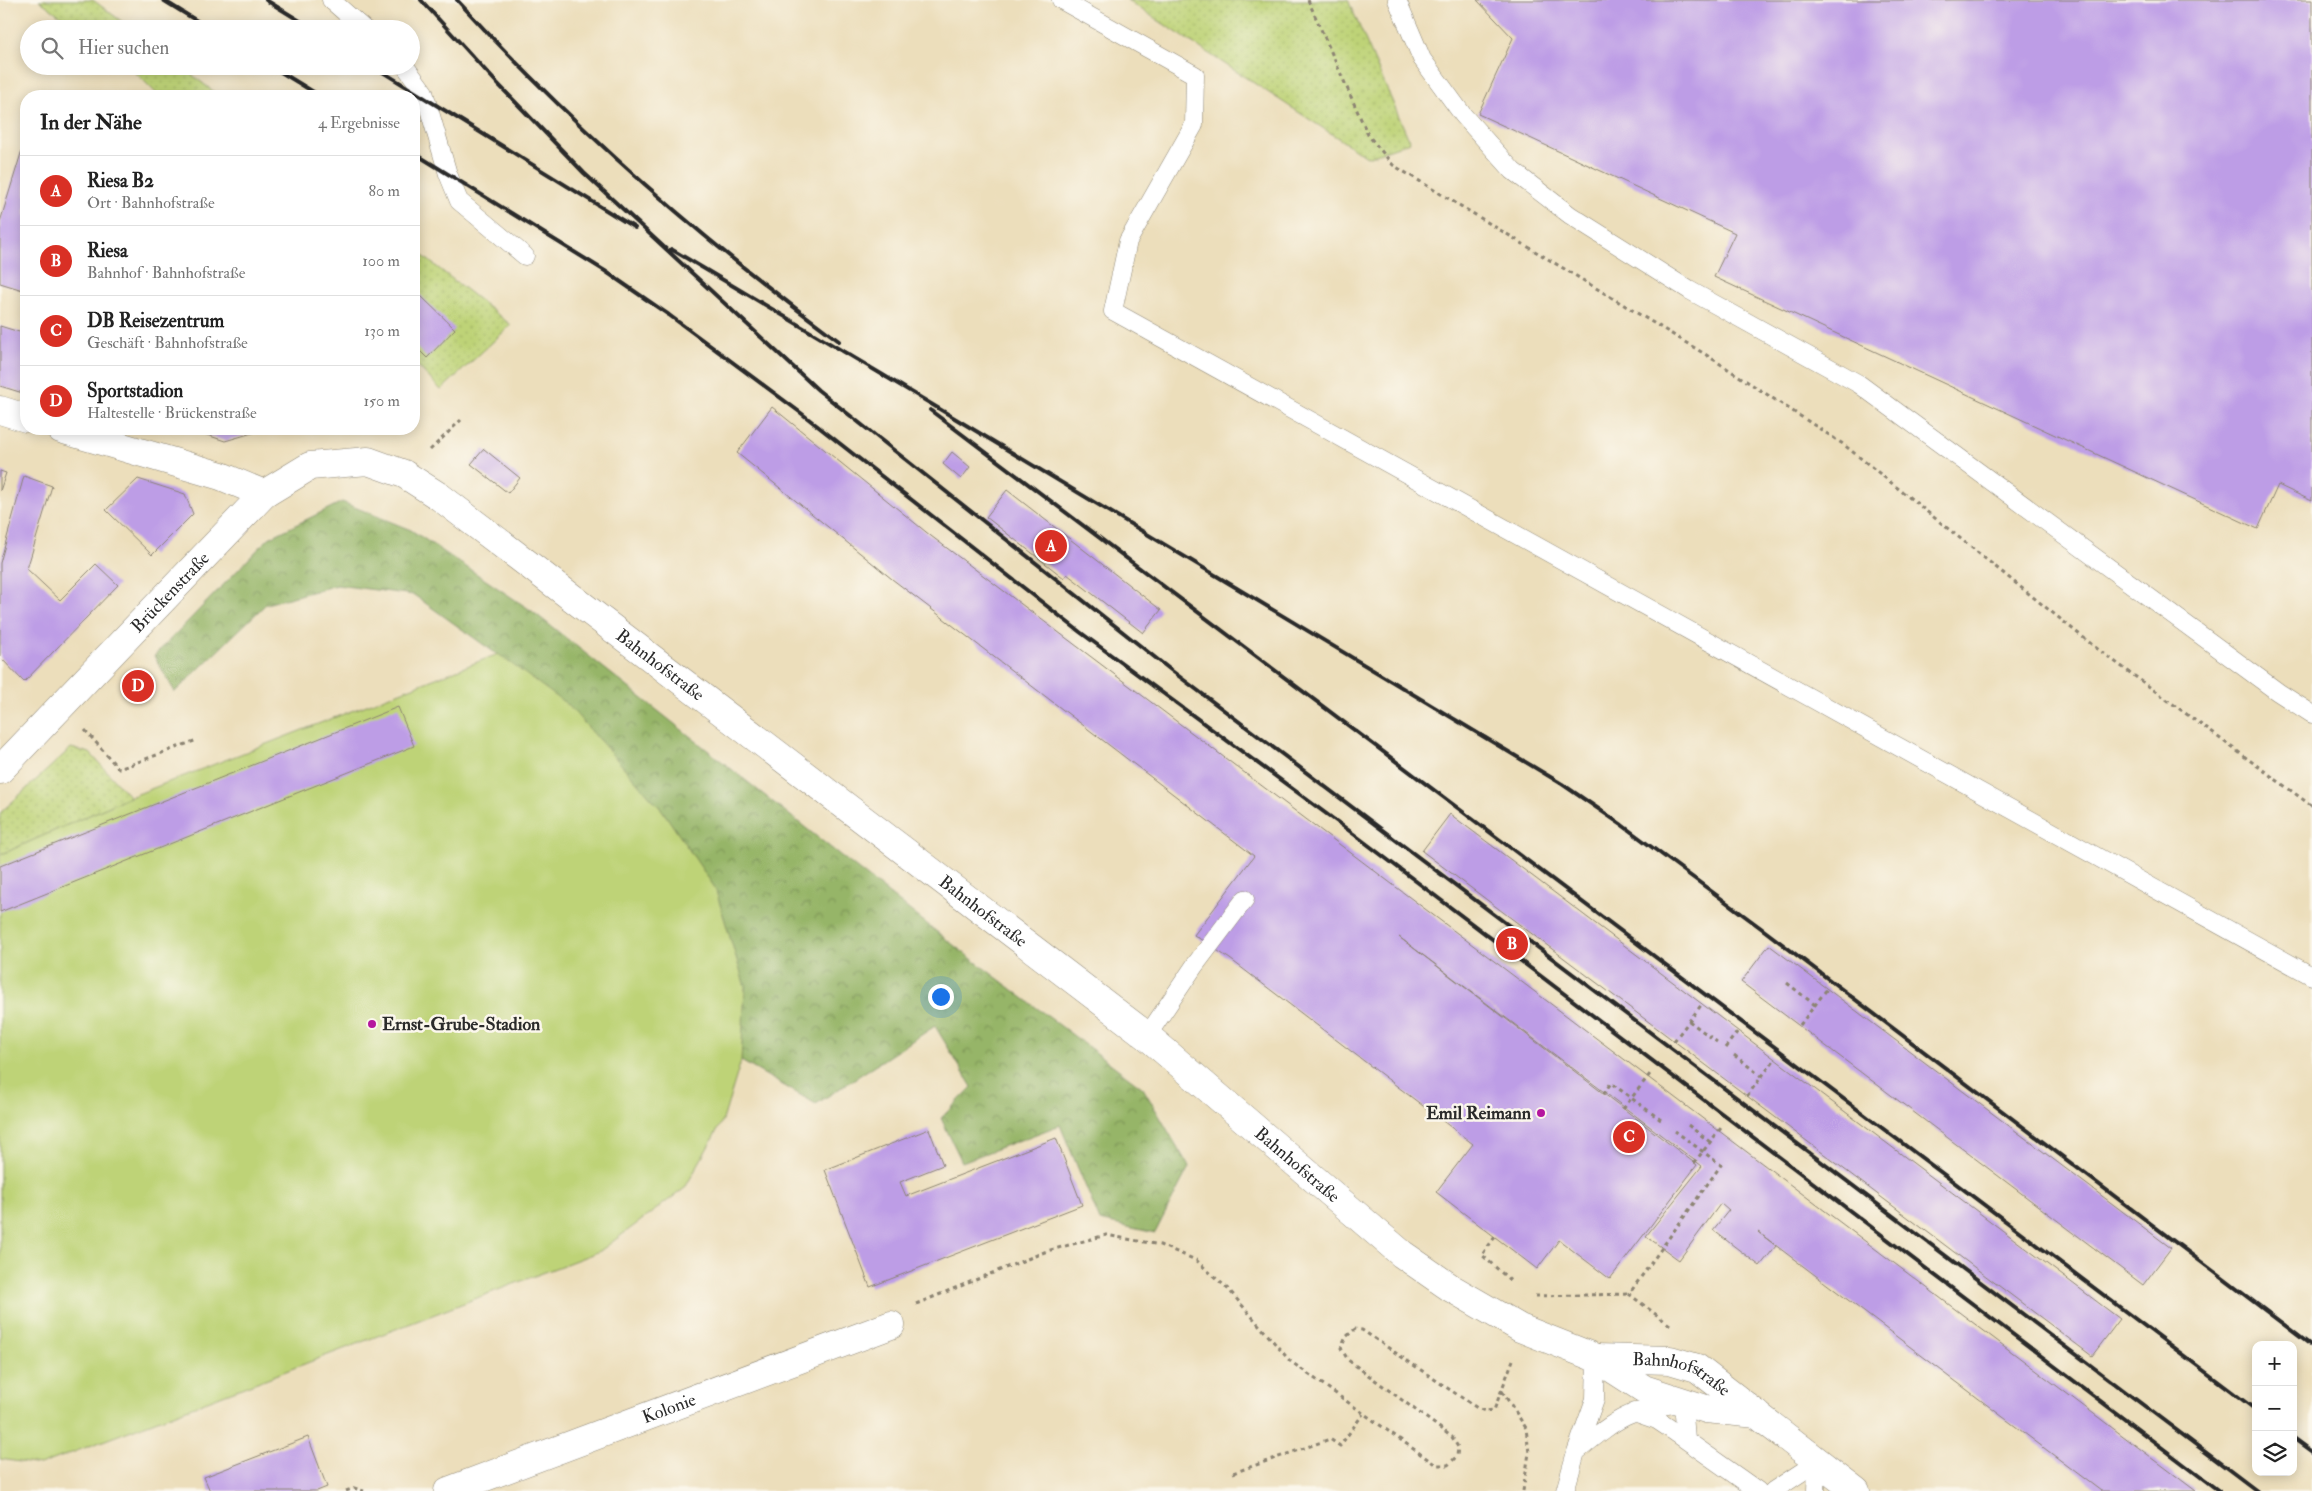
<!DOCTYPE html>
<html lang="de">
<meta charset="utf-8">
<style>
body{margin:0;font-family:"IM FELL Double Pica",serif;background:#f6f6f6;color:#222}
.controls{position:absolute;right:15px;bottom:15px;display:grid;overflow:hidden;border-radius:10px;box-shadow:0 2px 12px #0003}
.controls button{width:45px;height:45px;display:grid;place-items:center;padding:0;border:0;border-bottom:1px solid #e0e0e0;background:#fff;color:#222;font:25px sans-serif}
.you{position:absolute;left:940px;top:996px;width:18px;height:18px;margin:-12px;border:4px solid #fff;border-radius:50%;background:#1a73e8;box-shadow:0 0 0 8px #1a73e833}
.badge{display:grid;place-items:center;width:32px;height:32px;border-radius:50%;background:#d93025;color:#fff;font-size:16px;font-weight:700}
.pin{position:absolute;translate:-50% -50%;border:2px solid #fff;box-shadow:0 1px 5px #0006}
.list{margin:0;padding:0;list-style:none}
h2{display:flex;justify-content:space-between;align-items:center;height:65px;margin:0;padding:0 20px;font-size:21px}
h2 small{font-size:16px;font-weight:400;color:#767676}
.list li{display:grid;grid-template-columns:32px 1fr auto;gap:15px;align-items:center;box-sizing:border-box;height:70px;padding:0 20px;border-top:1px solid #e0e0e0}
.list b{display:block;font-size:19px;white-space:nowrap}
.list p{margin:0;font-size:16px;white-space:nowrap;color:#767676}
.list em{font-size:16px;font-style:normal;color:#767676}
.icon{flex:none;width:28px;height:28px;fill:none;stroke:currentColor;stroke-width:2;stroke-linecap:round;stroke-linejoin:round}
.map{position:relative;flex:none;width:2312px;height:1491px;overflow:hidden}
.search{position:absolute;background:#fff;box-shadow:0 2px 12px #0003;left:20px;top:20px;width:400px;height:55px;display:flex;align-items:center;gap:12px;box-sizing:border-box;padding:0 18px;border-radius:28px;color:#767676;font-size:19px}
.panel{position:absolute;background:#fff;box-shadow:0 2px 12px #0003;left:20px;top:90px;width:400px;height:345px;border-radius:20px}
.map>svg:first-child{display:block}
.grass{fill:url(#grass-dots);stroke:#747f51}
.forest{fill:url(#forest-crowns);stroke:#60704a}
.garden{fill:#bed377;stroke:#747f51}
.building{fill:#bd9de6}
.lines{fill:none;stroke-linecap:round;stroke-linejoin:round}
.service-casing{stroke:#8c8473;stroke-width:19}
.minor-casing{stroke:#8c8473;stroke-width:29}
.path{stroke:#8c8473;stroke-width:3;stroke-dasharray:4 4;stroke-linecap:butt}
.service{stroke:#fff;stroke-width:18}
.minor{stroke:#fff;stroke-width:28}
.rail{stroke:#2b2b2b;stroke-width:4}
.poi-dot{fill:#b5179e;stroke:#fbf7ec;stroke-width:2}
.labels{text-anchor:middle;stroke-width:5;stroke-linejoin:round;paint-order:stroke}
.street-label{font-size:18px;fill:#2b2b2b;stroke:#fbf7ec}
.poi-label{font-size:18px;font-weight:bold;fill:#2b2b2b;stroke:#fbf7ec;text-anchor:start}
</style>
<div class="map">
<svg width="2312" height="1491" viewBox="0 0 2312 1491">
<defs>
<pattern id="grass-dots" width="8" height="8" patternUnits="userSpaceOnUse" patternTransform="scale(1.25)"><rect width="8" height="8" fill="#bed377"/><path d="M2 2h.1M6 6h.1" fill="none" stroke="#a3b567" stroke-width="1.8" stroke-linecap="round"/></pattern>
<pattern id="forest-crowns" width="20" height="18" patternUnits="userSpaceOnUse" patternTransform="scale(1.25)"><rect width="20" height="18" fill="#96b568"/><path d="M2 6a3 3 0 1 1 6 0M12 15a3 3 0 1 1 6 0" fill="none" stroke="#7b9356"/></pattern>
</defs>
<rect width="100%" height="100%" fill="#fbf7ec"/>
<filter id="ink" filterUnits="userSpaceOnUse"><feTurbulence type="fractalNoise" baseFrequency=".02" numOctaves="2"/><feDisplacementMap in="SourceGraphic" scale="10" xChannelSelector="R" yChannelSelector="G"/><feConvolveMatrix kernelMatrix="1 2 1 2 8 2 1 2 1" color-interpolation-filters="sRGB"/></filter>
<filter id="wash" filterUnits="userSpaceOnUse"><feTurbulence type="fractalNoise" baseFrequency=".0096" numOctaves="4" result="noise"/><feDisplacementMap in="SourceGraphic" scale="20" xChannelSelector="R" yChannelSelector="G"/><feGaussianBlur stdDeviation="1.12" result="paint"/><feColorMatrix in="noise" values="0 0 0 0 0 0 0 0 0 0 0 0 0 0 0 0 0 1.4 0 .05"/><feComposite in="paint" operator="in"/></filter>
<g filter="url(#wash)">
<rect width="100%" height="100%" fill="#ecdebb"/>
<path class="grass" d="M39,0H93L132,29H78Z
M1127,0H1348L1410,142L1367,157Z
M129,66H181L219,96H159Z
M414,249L511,325L441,390L414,362Z
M71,748L90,753L130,797L0,855V813Z"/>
<path class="forest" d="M342,502L411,530L532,611L956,947L1143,1088L1189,1167L1155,1233L1100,1221L1060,1125L962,1162L941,1118L972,1087L935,1026L816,1104L741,1061L745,987L715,888L662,810L568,705L414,595L337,585L266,604L175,692L154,656L269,538Z"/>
<path class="garden" d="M498,654L568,705L662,810L715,888L745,987L741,1061L723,1120L685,1188L600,1251L40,1465L0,1459V855L130,797Z"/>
<g id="blocks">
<path class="building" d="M1477,0H2312V501L2278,485L2258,529L1714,277L1735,233L1478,114L1513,38Z
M26,137L25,258L26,291L0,283V222Z
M419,294L455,329L427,358L414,345V300Z
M0,326L26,334V394L0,386Z
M772,407L931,536L2196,1491H2101L1758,1232L1776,1246L1760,1266L1713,1230L1729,1210L1721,1203L1679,1260L1646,1236L1702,1166L1399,937L1697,1165L1610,1279L1559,1240L1537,1269L1436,1192L1473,1144L1230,959L1194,935L1254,856L892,579L737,453Z
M189,429H259L256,432L225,441Z
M484,449L520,478L508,493L471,464Z
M952,452L970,467L961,479L943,464Z
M0,471L6,473L0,491Z
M24,476L52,486L27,569L60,600L96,564L118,585L24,682L0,657V563Z
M138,479L185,494L193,514L152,555L106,510Z
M1007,490L1161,610L1143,633L1067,574L1064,578L986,517Z
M398,707L414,746L0,912V866Z
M1450,814L2120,1319L2092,1356L1422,851Z
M1769,945L2171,1248L2143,1285L1741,982Z
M929,1129L943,1165L900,1182L906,1196L1056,1138L1082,1205L870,1287L825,1170Z
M308,1437L327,1487L317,1491H210L204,1477Z"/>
</g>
</g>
<g filter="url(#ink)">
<use href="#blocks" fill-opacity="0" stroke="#8c8473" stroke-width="1"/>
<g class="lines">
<defs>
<path id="service" d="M331,0L364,29
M1061,0L1195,75L1194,125L1128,241L1113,311L2312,976
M1397,0L1422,59L1463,115L1513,171L1570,215L1689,290L1859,384L2278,692L2312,714
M405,66L424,92L448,174L459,201L525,256
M1147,1036L1195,965L1245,899
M1634,1412L1657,1420L1669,1428L1758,1491
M1576,1452C1618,1418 1628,1409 1683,1403L1686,1439
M1565,1491L1576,1452L1595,1399L1596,1358
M1773,1491L1817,1462
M1816,1491L1817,1462"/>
<g id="minor">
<path d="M0,410L26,418"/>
<path d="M61,429L221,476L264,494"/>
<path id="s1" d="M0,770L264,494L310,466L368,461L404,474L440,497L1147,1036L1402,1254L1451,1288L1520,1328L1596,1358L1644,1389L1706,1409L1757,1414"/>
<path id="s2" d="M1596,1358L1670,1360L1697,1368L1856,1491"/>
<path id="s3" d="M448,1491L891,1325"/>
</g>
</defs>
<use href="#service" class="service-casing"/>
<use href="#minor" class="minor-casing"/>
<path class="path" d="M1308,0L1368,135L1393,165L1708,356L1843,444L2095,647L2312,806
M430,450L461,420
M85,730L119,769L197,740
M1787,983L1815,1005
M1689,1021L1717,1042
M1800,1025L1827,989
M1674,1041L1702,1004
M1725,1048L1738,1031
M1734,1055L1761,1076
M1603,1094L1611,1083L1661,1120
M1747,1096L1775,1059
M1623,1109L1650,1074
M1688,1125L1710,1142
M1694,1163L1721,1128
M1495,1237L1482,1255L1513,1283
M1535,1296L1629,1294
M916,1304L1047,1251L1106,1235L1160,1245L1196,1260L1229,1290L1290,1361L1436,1465H1448L1457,1456L1458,1447L1452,1437L1348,1360L1341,1348L1346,1337L1355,1329L1362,1330L1477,1408L1485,1411L1494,1410L1513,1360
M1670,1325L1629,1294L1721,1165L1675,1131
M1502,1391L1526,1428L1529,1453L1523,1491
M1233,1473L1330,1439L1340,1446L1363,1414
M346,1491L354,1488L364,1491"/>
<use href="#service" class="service"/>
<use href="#minor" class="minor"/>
<path class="rail" d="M163,0L210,29
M266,0L313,29
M421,0L496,82L584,173L818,390L1172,671L2257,1491
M457,0C573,127 701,239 839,341
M271,66L320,96
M373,66L635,228
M414,153L605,271L669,315L801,413L1080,632L1359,838L2219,1491
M671,249L883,375L1562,784L1622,825L1761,928L2312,1346
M930,410L2256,1410
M2293,1438L2312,1452"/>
</g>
</g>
<g class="poi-dot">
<circle cx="372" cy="1024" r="5"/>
<circle cx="1541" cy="1113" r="5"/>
</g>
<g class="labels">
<g class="street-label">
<text dy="6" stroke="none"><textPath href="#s1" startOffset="246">Brückenstraße</textPath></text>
<text dy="6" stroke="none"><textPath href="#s1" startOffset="852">Bahnhofstraße</textPath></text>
<text dy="6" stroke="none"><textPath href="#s1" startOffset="1258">Bahnhofstraße</textPath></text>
<text dy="6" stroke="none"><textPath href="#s1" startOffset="1662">Bahnhofstraße</textPath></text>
<text dy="6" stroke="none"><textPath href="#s2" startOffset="89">Bahnhofstraße</textPath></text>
<text dy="6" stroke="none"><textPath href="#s3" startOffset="236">Kolonie</textPath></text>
</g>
<g class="poi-label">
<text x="382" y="1030">Ernst-Grube-Stadion</text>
<text x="1531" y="1119" text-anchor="end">Emil Reimann</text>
</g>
</g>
</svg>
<div class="controls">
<button>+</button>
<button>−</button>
<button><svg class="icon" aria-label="layers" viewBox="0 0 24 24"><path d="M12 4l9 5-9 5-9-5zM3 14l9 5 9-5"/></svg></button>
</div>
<div class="you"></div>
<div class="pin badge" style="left:1051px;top:546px">A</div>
<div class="pin badge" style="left:1512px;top:944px">B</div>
<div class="pin badge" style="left:1629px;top:1137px">C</div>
<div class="pin badge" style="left:138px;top:686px">D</div>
<div class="search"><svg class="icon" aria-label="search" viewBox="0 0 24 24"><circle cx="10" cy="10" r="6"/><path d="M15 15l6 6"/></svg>Hier suchen</div>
<section class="panel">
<h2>In der Nähe<small>4 Ergebnisse</small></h2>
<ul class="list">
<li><span class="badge">A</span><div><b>Riesa B2</b><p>Ort · Bahnhofstraße</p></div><em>80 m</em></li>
<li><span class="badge">B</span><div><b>Riesa</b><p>Bahnhof · Bahnhofstraße</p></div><em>100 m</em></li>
<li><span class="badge">C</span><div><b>DB Reisezentrum</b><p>Geschäft · Bahnhofstraße</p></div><em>130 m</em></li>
<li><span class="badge">D</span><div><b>Sportstadion</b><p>Haltestelle · Brückenstraße</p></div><em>150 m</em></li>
</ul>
</section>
</div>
